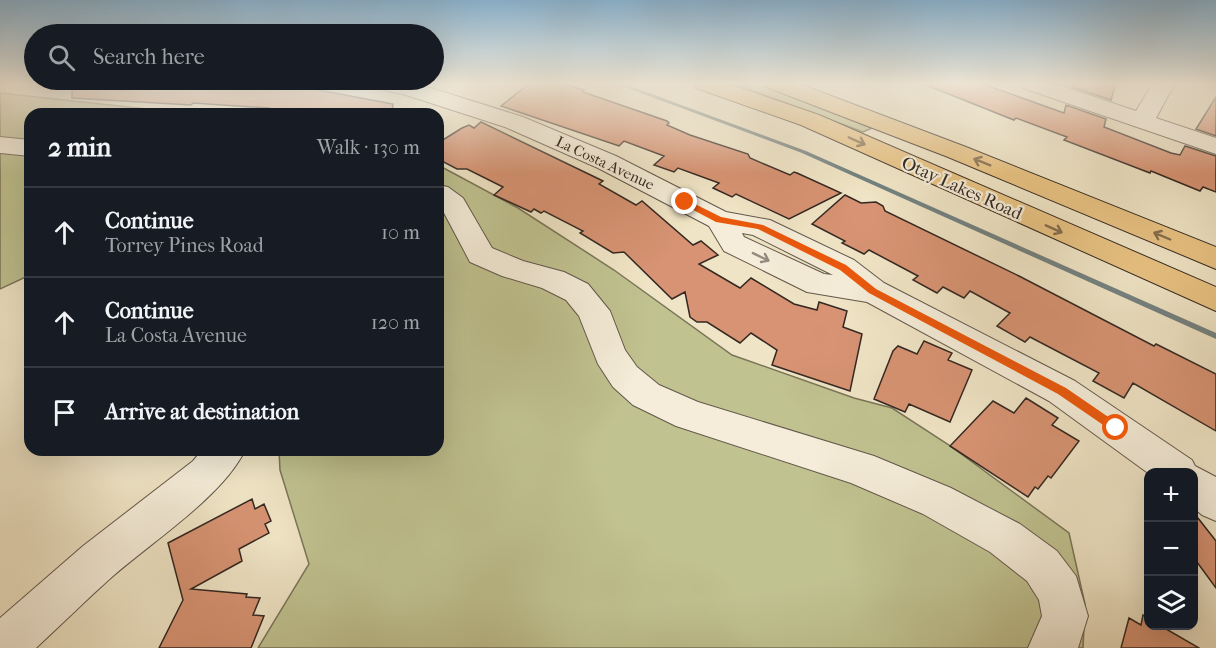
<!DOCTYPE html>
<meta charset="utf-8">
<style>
body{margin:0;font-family:"IM FELL French Canon",serif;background:#20242c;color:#f1f3f6}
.controls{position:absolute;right:18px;bottom:18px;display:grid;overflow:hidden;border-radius:12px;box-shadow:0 6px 24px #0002}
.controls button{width:54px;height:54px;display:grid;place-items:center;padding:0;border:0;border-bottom:2px solid #363941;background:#171b24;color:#f1f3f6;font:30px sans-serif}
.stop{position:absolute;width:18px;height:18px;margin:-14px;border:4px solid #ea580c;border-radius:50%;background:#fff}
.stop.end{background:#ea580c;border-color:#fff;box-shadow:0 2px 6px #0008}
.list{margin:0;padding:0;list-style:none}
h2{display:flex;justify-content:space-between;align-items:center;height:78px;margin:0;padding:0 24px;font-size:26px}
h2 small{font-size:20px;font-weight:400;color:#9ea1a6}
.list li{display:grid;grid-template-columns:39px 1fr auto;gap:18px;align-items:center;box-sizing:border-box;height:90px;padding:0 24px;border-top:2px solid #363941}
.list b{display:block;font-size:22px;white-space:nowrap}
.list p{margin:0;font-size:20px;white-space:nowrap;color:#9ea1a6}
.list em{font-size:20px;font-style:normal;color:#9ea1a6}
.icon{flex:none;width:33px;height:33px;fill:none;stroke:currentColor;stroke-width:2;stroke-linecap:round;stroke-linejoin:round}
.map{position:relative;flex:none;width:1216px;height:648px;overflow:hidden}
.search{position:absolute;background:#171b24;box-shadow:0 6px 24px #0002;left:24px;top:24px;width:420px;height:66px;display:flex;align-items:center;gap:15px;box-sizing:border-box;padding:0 21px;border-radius:33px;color:#9ea1a6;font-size:22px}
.panel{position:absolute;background:#171b24;box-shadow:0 6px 24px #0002;left:24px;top:108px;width:420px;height:348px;border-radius:18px}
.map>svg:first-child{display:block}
.green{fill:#c0c290;stroke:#7a7559;stroke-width:1.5}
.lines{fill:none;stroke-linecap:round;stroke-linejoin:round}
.stream{fill:#738180;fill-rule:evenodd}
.building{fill:#d79373;stroke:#342822;stroke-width:1.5}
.minor-casing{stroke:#63574b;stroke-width:2}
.major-casing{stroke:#342822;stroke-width:2}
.minor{fill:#f5edd9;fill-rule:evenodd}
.major{fill:#e8c282;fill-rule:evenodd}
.oneway{stroke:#856d4d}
.oneway2{stroke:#948a7e}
.route{fill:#ea580c}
.labels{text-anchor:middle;stroke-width:4.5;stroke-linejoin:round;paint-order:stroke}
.far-street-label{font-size:15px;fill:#342822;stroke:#f5edd9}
.street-label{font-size:18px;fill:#342822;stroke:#f5edd9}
</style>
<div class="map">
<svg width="1216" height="648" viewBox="0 0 1216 648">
<rect width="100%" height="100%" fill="#efe4c5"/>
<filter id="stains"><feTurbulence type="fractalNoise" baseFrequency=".00333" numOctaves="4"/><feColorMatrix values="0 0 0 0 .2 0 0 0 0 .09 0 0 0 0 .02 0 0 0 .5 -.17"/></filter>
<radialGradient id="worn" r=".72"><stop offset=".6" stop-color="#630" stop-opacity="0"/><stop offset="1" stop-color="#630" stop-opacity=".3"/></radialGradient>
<path class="green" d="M733,83H755L872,128L863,132Z
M0,93L193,114H30V275L0,289Z
M438,165L518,208L614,270L732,355L854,398L892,408L949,445L1069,533L1085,604L1083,648H258L309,564L280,470L279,450H438Z"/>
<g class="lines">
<path class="stream" d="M614,83H622L806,151L1216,333V339L802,153Z"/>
</g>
<path class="building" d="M72,83H268L310,86L308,88L393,104L392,114H287L266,112L269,108L193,103L191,105L72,98Z
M530,83H559L584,90L583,92L667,121L669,123L667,125L690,135L748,154L750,158L790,175L794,172L797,173L841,193L789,219L736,194L732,197L713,188L719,183L678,168L674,172L654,165L664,156L624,141L619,146L501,106Z
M921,83H980L1064,113L1066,105L1106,119L1104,127L1171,153L1180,155L1185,146L1216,156V192L1203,187L1200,191L1151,171L1150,173L1064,140L1067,137L1016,118L1014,120Z
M1074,83H1116L1111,100L1072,87Z
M1216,97V136L1196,129Z
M481,122L603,181L599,184L636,205L642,201L693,245L701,241L718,255L699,264L740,288L751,278L794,304L817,310L819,302L847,311L843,327L862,334L850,391L772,365L777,350L751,333L740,343L707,322H697L690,317L685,292L672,299L624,252L613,253L580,233L583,231L544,211L541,213L534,209L531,212L494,195L503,187L467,169H457L438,159V143L462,128L469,125L474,128Z
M845,195L861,203L876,202L883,206L885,211L1019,276L1154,346L1156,344L1216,374V431L1133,383L1124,398L1093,381L1099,373L1030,337L1025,342L997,326L1010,313L970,291L964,298L943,287L937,293L913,280L918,276L869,250L864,254L842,243L845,241L812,224Z
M924,341L952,353L948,360L972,370L950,422L909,404L905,412L874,399L893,351L898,346L917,354Z
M1026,398L1058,418L1052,425L1079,441L1051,478L1048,476L1038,489L1035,487L1028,497L950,446L993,401L1014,413Z
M252,499L255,509L264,504L271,521L265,524L269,533L239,549L242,561L191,589L247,594L246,597L260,598L253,615L264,616L251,648H159L183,600L168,543Z
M1194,513L1216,541V588L1194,558Z
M1143,615L1149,618V626H1161L1199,648H1121L1129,618L1141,625Z"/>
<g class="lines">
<defs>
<path id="minor" d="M373,83H415L523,117L616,156L726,212L770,220L854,260L884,283L1075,381L1192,460L1195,466L1216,477V521L1202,515L1194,508V472L1148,473L1049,401L867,302L807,292L724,251L709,226L598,168L505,127L406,95L376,88ZM742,233L753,235L833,275L824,274L744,237Z
M1020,83H1053L1136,111L1153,83H1175L1156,118L1216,138V154L1023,88Z
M0,137L30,140V156L0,153Z
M438,185L448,187L463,198L492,248L523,261L564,272L588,284L610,311L625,350L637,367L659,385L698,402L874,456L951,488L1020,524L1057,551L1076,576L1088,616L1078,648H1028L1042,616L1039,600L1027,581L990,552L923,514L851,483L676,426L633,405L613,387L598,364L579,316L566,300L542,288L502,276L470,262L442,209L438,206Z
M202,450H245C223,496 153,541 113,576C87,599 62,624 36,648H0V618L83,546L193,461Z"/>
<path id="major" d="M693,83H726L819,115L1216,287V311L801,125L696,88Z
M766,83H797L966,147L1216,247V269L948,157L769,88Z"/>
</defs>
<use href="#minor" class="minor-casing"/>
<use href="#major" class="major-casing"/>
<use href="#minor" class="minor"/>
<use href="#major" class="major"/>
</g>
<defs><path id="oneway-shaft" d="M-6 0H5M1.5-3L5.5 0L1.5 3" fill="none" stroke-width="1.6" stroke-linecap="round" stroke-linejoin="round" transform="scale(1.5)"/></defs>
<g class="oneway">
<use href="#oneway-shaft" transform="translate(857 141) rotate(24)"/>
<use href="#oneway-shaft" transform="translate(982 162) rotate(-158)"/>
<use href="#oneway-shaft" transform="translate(1054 229) rotate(24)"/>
<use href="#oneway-shaft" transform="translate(1162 236) rotate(-157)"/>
</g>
<use class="oneway2" href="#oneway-shaft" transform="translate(761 257) rotate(26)"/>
<linearGradient id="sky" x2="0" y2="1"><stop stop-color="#8ab7d7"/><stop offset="0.48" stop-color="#f8f3e5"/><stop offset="1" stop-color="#f8f3e5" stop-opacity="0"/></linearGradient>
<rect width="1216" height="174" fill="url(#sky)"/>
<path class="route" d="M682,200H687L721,217L763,225L846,265L876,289L1066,388L1120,425V431H1112L1058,394L869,293L840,270L758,229L716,222L682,204Z"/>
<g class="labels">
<g class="far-street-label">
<text transform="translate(605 163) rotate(25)" y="5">La Costa Avenue</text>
</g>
<g class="street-label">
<text transform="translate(962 188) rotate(24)" y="6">Otay Lakes Road</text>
</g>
</g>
<rect width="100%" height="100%" filter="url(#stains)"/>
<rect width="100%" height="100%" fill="url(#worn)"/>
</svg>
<div class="controls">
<button>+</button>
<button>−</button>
<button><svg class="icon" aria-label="layers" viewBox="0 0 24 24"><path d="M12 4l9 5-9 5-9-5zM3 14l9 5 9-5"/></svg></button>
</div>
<div class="stop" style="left:1116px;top:428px"></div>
<div class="stop end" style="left:685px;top:202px"></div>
<div class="search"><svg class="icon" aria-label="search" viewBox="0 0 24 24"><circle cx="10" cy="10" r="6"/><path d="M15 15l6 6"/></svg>Search here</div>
<section class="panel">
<h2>2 min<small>Walk · 130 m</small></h2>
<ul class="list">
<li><svg class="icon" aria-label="ahead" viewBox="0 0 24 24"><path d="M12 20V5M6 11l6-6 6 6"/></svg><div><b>Continue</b><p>Torrey Pines Road</p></div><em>10 m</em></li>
<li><svg class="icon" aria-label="ahead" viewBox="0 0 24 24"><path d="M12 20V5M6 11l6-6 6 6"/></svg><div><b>Continue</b><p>La Costa Avenue</p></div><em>120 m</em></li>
<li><svg class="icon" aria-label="arrive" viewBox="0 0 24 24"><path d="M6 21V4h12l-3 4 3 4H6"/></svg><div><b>Arrive at destination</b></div></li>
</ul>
</section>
</div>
